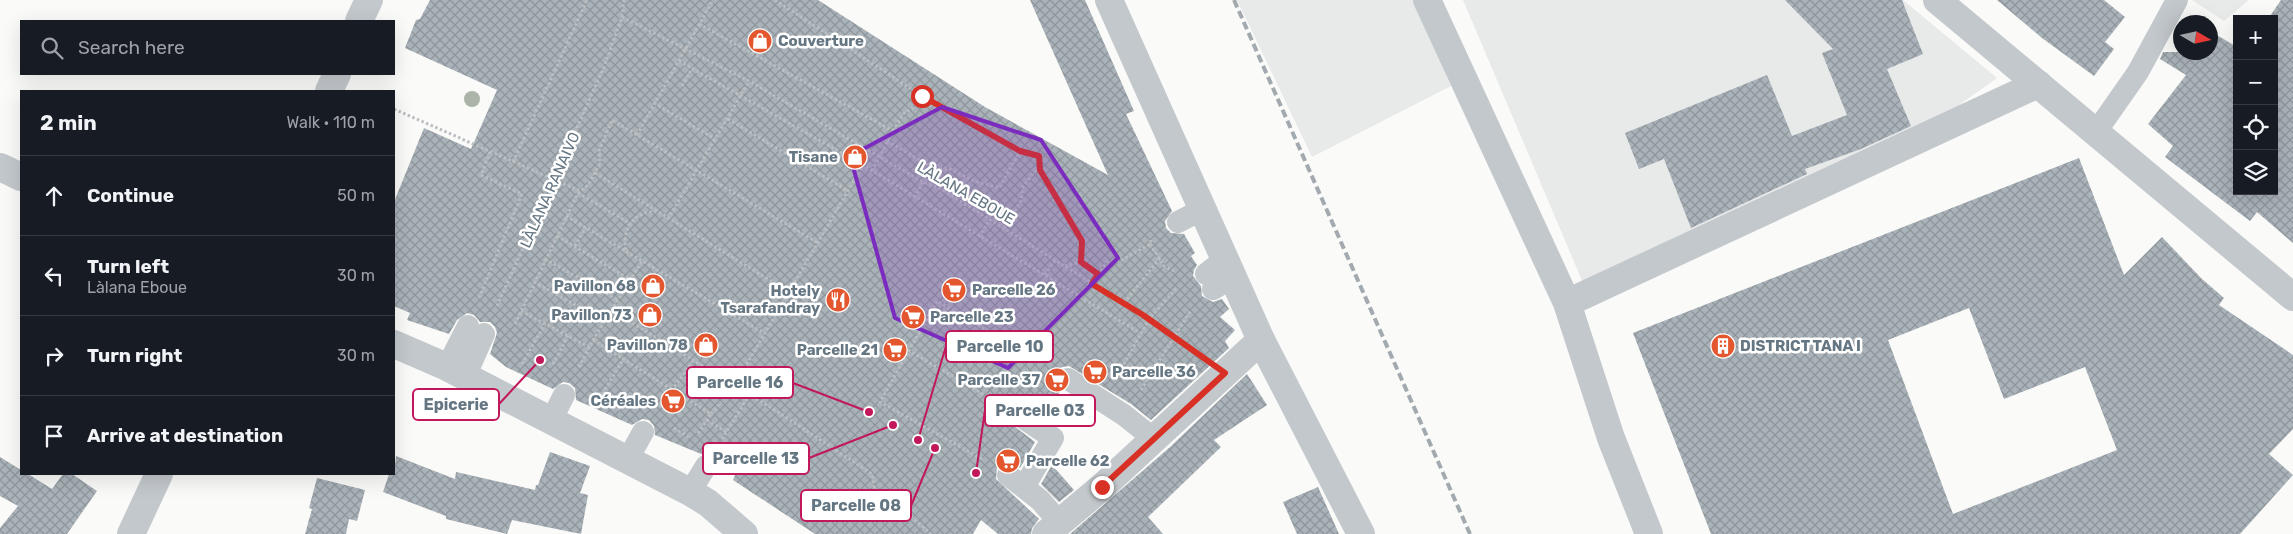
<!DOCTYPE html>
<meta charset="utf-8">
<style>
body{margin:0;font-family:Rubik,sans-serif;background:#242831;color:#f1f3f6}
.controls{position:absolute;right:15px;top:15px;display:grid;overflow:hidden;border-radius:0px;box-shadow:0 5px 20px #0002}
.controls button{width:45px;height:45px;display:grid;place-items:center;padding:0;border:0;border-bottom:1px solid #363941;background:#171b24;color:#f1f3f6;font:25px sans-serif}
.compass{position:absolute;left:2173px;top:15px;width:45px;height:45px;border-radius:50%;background:#171b24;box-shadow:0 5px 20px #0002;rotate:99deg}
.stop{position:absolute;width:15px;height:15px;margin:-11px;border:4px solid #d93025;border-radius:50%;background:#fff}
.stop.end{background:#d93025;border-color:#fff;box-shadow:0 1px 5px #0008}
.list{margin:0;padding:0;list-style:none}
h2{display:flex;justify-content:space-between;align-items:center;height:65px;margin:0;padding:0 20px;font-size:21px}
h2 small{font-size:16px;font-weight:400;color:#9ea1a6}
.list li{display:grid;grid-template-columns:32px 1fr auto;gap:15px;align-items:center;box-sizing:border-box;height:80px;padding:0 20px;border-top:1px solid #363941}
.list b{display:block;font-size:19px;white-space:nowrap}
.list p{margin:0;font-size:16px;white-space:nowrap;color:#9ea1a6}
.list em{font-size:16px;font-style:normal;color:#9ea1a6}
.icon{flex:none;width:28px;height:28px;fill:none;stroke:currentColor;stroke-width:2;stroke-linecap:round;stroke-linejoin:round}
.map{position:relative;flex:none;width:2293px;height:534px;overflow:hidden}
.search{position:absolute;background:#171b24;box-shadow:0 5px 20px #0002;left:20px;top:20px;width:375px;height:55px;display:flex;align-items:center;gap:12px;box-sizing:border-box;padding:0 18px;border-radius:0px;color:#9ea1a6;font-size:19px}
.panel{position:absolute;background:#171b24;box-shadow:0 5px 20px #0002;left:20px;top:90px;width:375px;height:385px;border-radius:0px}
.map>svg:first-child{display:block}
.built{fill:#e8e9e9}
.building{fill:url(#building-cross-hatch);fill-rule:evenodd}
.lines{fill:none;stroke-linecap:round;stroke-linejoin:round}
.path{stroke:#bbbfc2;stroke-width:3;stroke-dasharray:2.5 2.5;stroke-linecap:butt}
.service{stroke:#c3c8cc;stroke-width:22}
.minor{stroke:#c3c8cc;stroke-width:28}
.tertiary{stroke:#c3c8cc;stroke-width:28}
.rail{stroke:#a2aab0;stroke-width:4;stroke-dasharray:8 4;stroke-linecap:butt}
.tree{fill:#aab4a7}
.route{stroke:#d93025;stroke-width:6}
.marked{fill:#7b2cbf;fill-opacity:0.2;stroke:#7b2cbf;stroke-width:4;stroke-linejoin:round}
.labels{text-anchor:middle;stroke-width:5;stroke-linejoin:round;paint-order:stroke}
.poi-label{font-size:15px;font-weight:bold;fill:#657683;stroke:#fff;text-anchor:end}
.street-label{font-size:15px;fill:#657683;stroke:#fff}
.leader{fill:none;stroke:#c2185b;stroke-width:2}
.callout-dot{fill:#c2185b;stroke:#fff;stroke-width:2}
.callout{fill:#fff;stroke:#c2185b;stroke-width:2}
.callout-label{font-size:16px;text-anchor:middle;font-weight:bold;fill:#657683}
</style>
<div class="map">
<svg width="2293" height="534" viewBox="0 0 2293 534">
<defs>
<pattern id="building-cross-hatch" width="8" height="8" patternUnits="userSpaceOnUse" patternTransform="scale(1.25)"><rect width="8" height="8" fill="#aab3b9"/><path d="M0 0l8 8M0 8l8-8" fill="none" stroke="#8e969c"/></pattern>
</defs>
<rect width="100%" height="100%" fill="#fafaf8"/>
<path class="built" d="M1237,0H1415L1451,86L1312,157Z
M1463,0H1903L1997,78L1896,150L1583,283Z
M2192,0H2249L2224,21Z"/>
<path class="building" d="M430,0H818L985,107L1108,175L1030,0H1085L1134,111L1126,114L1172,211L1165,221L1166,228L1171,233L1184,234L1195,253L1191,256L1197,265L1194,270L1193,276L1201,286L1202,296L1213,302L1222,299L1229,309L1220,317L1235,330L1225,341L1229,348L1151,420L1131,404L1069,366L1062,367L1057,372L1056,385L1061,390L1045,417L1021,403L1015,404L1009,408L1007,416L1009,422L1035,442L1020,468L1010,462L1003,463L997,467L996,479L1039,519L1032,528L1031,534H998L981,520L973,534H815L733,480L737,470L718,462L712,455L701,454L655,435L654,426L649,420L642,419L632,425L576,400L575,388L569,383L563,382L553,389L506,367L490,354L497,333L495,327L490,322H480L474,315L467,313L457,320L449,334L407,320L410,313L394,306V202L424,128L471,149L497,90L405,48L416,20L420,19Z
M1785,0H1902L1923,54L1887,69L1911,126L1861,149L1805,169L1807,174L1691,228L1664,159L1639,169L1625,133L1767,75L1792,136L1847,115L1822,53L1833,49Z
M1997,0H2104L2125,17L2105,42L2114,49L2094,76L2042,38Z
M2281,0H2293V243L2257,212L2250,221L2165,157L2173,146L2148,124L2186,75L2160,59L2163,52H2210V31L2237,47V191H2274V19H2268Z
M2079,158L2124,275L2162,237L2202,279L2224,298L2219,305L2293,355V429L2269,454L2293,475L2240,534H1711L1633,333ZM1969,308L2004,399L2085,367L2117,450L1953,514L1888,340Z
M1247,374L1267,405L1214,440L1221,447L1148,517L1163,534H1070L1170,447Z
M550,452L590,466L580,493L588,495L581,534L512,520L507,534L446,519V516L383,492L389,474H394L396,456L455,479L456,472L535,490L536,485H538Z
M0,457L21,470V474H28L52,489L63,474H72L97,491L67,534H0V528L18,506L0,496Z
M1052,465L1074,490L1059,502L1041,484Z
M317,478L365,490L357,521L349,519L346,534H305L312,509L309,508Z
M1318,487L1339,534H1297L1283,502Z"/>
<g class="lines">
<path class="path" d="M775,0L922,96L1020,151L1039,156V169L1082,241L1081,262
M622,17L749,81L923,182L939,188L1124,303L1196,352
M699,24L893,131
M679,61L863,165L1140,333
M682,86L692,69
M654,103L715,139
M394,109L580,191
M728,119L848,191
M637,135L713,0
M887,141L935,169L948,168L974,181L999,188L1020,151
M513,162L587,0
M872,171L898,122L905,112C913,110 918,103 922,96
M595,173L789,292
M578,193L631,224
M915,198L923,182
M566,216L764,333
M668,219L749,81
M1004,228L1021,201L1023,187L1034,172L1039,169
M557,236L631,280
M979,237L990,219
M1150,244L1164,266L1174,271
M575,246L586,227
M626,250C621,231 635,210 655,212
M545,259L618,300
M1065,266L1081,262L1098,274
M1045,275L1056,259
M534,282L604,321
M1092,283L1107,262L1122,260L1150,244L1151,240
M479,298L522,194L481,175L490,152
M1124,303L1160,258
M497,306L604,67L622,17L624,0
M611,310L778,412L872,474L875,492L902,509L931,534
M521,311L589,347
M515,324L578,193L588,185L600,163L599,151L612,120L818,243
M593,340L711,414L697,435
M908,350L993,400
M522,364L545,324
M553,364L568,336
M579,367L593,340L642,261
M1119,373L1149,319L1177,288
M734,386L863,165
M1141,390L1191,310
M596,396L621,410
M600,398L624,358
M660,407L693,361
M711,414L721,402
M707,420L726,432
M674,428L690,438
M722,439L749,395
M982,459L880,402L937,301L1043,363"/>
<path class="service" d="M2096,132L2138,72L2177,0
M1178,222L1203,209
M1206,274L1225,259
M1213,289L1233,277
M447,367L468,326
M465,377L484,334
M1068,379L1124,415L1154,439
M1020,416L1053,438L1024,487
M552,419L564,395
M628,459L643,432
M1008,475L1040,500L1060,523
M690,492L706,466"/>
<path class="minor" d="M1427,0L1567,303L2038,84
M1567,303L1611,438L1649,534
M1046,534L1102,487L1261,340"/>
<path class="tertiary" d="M1109,0L1261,340L1361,534
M1937,0L2293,297
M359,21L369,0
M329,91L337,74
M0,167L21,177
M394,344L447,367L690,492L708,503L744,534
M131,534L159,474"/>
<path class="rail" d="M1234,0L1470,534"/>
</g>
<circle class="tree" cx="472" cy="99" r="8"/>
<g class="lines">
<path class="route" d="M922,96L1020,151L1039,156L1040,170L1082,241L1081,262L1098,274L1092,284L1143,315L1225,373L1102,487"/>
</g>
<path class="marked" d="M942,107L1041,140L1118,258L1008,368L895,318L850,156Z"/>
<defs>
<symbol id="shop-disc" viewBox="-11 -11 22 22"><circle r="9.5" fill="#e4572e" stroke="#fff"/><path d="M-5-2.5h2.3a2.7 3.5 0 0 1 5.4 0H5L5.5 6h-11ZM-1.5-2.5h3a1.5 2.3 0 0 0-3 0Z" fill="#fff"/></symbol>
<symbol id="supermarket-disc" viewBox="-11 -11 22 22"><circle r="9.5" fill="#e4572e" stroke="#fff"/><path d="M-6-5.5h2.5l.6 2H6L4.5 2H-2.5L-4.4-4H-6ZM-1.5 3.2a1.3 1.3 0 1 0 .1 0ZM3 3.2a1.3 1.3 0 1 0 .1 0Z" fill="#fff"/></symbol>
<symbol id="restaurant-disc" viewBox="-11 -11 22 22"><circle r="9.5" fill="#e4572e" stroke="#fff"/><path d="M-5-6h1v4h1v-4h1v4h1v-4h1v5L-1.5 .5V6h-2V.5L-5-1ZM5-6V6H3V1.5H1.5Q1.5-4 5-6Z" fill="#fff"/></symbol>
<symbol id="building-disc" viewBox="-11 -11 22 22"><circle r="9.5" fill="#e4572e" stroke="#fff"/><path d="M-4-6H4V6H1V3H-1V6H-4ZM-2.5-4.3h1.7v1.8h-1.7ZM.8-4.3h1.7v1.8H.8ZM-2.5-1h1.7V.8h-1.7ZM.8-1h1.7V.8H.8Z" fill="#fff"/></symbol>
</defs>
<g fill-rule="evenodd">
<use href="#shop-disc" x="746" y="27" width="28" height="28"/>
<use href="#shop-disc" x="841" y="143" width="28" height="28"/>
<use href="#shop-disc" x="639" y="272" width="28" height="28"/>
<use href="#supermarket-disc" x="940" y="276" width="28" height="28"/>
<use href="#restaurant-disc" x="824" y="286" width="28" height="28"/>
<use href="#shop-disc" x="636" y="301" width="28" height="28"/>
<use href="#supermarket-disc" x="899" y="303" width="28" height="28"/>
<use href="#shop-disc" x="692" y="331" width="28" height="28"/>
<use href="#building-disc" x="1709" y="332" width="28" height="28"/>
<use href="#supermarket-disc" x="881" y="336" width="28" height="28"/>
<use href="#supermarket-disc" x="1081" y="358" width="28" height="28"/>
<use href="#supermarket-disc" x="1043" y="366" width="28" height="28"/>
<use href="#supermarket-disc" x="659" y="387" width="28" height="28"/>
<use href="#supermarket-disc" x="994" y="447" width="28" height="28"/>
</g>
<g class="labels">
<g class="poi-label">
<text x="778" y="46" text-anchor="start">Couverture</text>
<text x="838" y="162">Tisane</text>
<text x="636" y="291">Pavillon 68</text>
<text x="972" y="295" text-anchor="start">Parcelle 26</text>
<text x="820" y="296">Hotely<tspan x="820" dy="17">Tsarafandray</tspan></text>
<text x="632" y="320">Pavillon 73</text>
<text x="930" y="322" text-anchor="start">Parcelle 23</text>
<text x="688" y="350">Pavillon 78</text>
<text x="1740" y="351" text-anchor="start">DISTRICT TANA I</text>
<text x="878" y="355">Parcelle 21</text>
<text x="1112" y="377" text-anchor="start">Parcelle 36</text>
<text x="1040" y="385">Parcelle 37</text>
<text x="656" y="406">Céréales</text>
<text x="1026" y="466" text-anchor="start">Parcelle 62</text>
</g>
<g class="street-label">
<text transform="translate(550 190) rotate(-66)" y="5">LÀLANA RANAIVO</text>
<text transform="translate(966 193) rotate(30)" y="5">LÀLANA EBOUE</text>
</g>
</g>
<path class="leader" d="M918 440L946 346M869 412L793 383M540 360L499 404M976 473L985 410M893 425L809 458M935 448L911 506"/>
<g class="callout-dot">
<circle cx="918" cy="440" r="5"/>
<circle cx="869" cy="412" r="5"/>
<circle cx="540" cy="360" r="5"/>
<circle cx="976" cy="473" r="5"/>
<circle cx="893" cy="425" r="5"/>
<circle cx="935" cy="448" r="5"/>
</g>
<g class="callout">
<rect x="946" y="331" width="107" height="31" rx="5"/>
<rect x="687" y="367" width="106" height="31" rx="5"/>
<rect x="413" y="389" width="86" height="31" rx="5"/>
<rect x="985" y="395" width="110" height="31" rx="5"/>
<rect x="703" y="443" width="106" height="31" rx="5"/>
<rect x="801" y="490" width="110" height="31" rx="5"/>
</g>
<g class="callout-label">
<text x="1000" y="352">Parcelle 10</text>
<text x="740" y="388">Parcelle 16</text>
<text x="456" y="410">Epicerie</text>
<text x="1040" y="416">Parcelle 03</text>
<text x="756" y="464">Parcelle 13</text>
<text x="856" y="511">Parcelle 08</text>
</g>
</svg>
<div class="controls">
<button>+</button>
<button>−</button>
<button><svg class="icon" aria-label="locate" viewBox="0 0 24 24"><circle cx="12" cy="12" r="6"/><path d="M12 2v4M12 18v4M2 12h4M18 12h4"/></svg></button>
<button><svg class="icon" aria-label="layers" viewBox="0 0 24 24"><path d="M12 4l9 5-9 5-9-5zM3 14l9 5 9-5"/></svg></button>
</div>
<svg class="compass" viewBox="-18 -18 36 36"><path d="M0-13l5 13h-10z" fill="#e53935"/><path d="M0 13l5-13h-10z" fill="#9ea1a6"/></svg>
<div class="stop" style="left:922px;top:96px"></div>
<div class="stop end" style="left:1102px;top:487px"></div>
<div class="search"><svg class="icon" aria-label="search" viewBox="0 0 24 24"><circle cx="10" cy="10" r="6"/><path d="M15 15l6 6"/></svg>Search here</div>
<section class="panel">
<h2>2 min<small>Walk · 110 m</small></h2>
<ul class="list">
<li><svg class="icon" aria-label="ahead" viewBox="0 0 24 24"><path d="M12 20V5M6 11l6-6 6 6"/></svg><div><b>Continue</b></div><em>50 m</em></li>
<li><svg class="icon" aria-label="left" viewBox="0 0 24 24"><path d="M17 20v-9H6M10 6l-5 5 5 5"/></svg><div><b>Turn left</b><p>Làlana Eboue</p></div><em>30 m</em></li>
<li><svg class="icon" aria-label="right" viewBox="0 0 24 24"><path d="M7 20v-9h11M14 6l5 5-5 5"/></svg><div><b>Turn right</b></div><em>30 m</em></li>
<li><svg class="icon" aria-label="arrive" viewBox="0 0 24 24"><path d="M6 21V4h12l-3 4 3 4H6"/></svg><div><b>Arrive at destination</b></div></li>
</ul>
</section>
</div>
